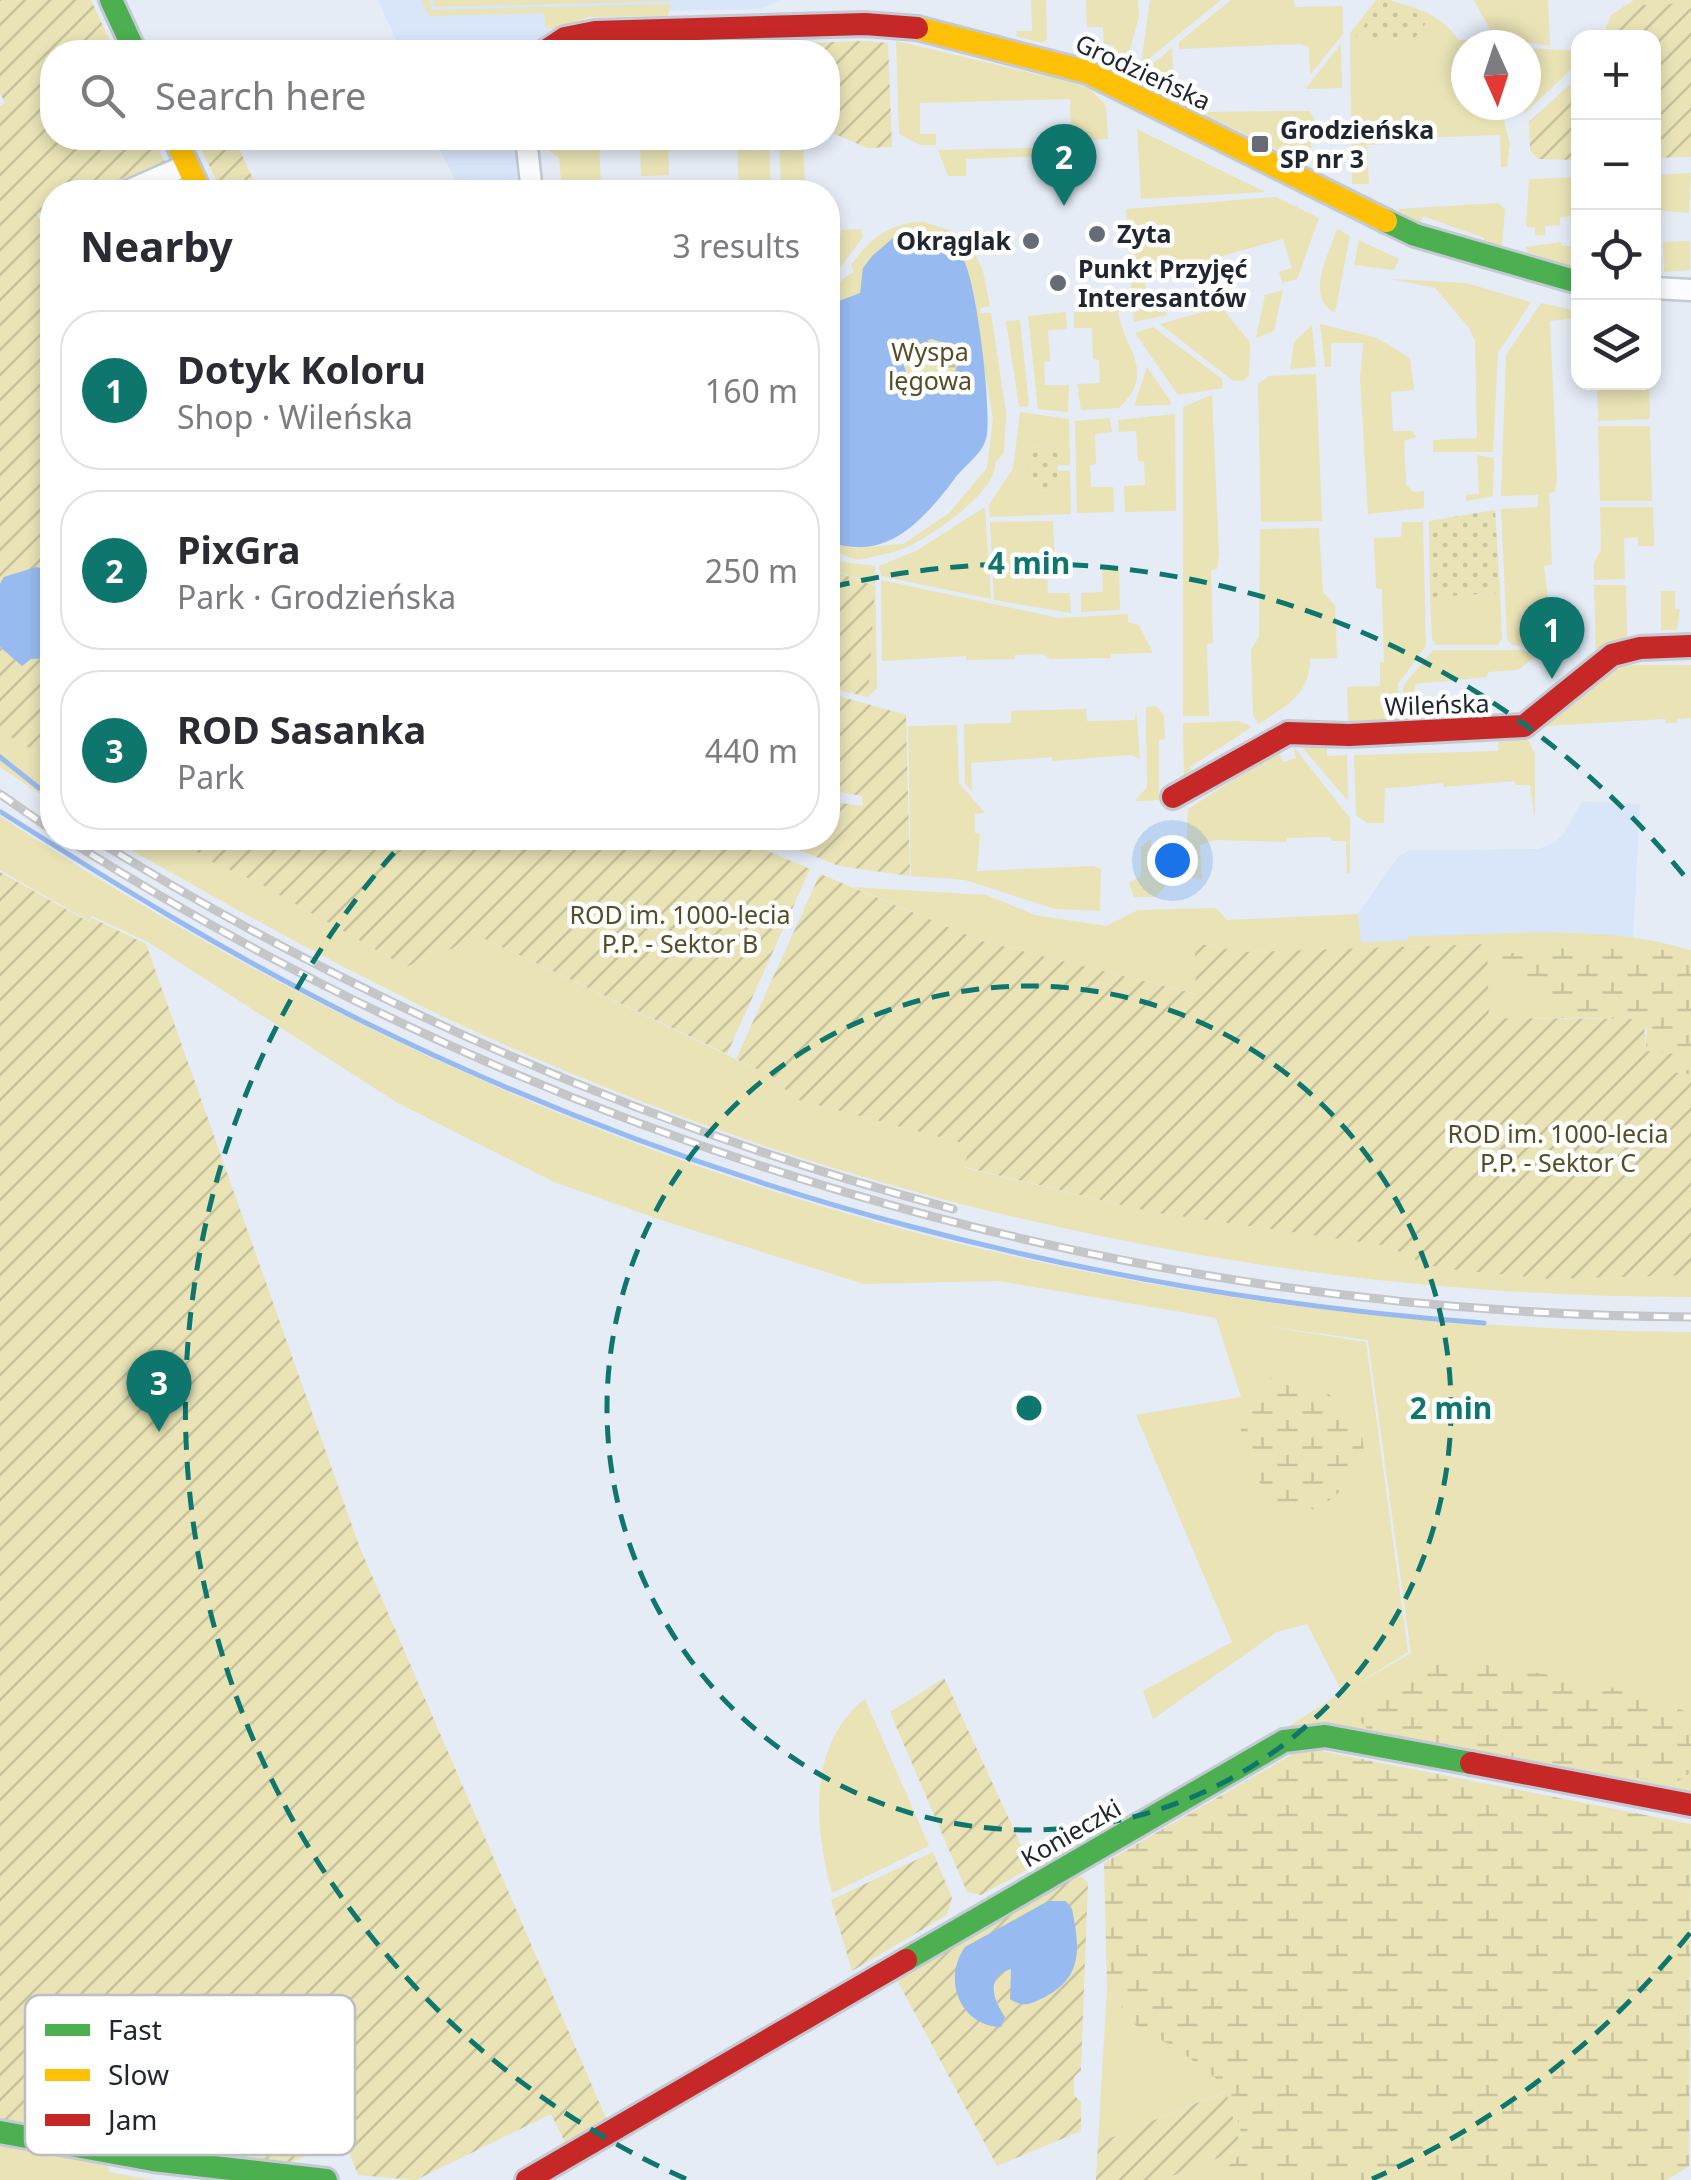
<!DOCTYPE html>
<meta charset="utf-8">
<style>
body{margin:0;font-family:"Noto Sans",sans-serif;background:#f2f2f3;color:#2b2b33}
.controls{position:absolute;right:30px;top:30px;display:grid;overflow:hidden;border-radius:20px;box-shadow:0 5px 15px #0003}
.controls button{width:90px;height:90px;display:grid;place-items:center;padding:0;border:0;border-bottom:2px solid #e1e1e2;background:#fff;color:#2b2b33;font:50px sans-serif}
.compass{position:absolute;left:1451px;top:30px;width:90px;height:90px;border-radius:50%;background:#fff;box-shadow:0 5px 15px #0003;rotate:177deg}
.you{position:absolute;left:1172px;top:860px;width:35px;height:35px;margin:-25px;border:8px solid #fff;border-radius:50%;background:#1a73e8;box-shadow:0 0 0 15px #1a73e833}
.badge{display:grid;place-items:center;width:65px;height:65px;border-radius:50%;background:#0f766e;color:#fff;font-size:32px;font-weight:700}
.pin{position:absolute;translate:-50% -82px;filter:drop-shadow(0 2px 5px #0008)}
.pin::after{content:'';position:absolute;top:52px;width:35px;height:30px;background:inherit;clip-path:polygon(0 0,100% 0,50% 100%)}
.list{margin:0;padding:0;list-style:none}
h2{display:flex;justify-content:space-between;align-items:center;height:130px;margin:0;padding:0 40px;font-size:42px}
h2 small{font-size:32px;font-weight:400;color:#7c7c81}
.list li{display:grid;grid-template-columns:65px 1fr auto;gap:30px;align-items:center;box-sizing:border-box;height:160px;margin:0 20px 20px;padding:0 20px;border:2px solid #e1e1e2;border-radius:40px}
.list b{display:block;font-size:38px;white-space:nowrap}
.list p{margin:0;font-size:32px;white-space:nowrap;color:#7c7c81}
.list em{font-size:32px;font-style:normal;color:#7c7c81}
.icon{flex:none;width:55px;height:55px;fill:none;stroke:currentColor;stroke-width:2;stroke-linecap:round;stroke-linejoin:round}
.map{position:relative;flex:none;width:1691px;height:2180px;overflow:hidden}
.search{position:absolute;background:#fff;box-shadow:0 5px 15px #0003;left:40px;top:40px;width:800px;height:110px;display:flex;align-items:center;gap:25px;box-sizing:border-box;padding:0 35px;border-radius:40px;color:#7c7c81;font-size:38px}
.panel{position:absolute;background:#fff;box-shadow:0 5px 15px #0003;left:40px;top:180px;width:800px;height:670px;border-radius:40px}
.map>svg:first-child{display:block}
.built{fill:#d9e6fa}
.grass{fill:#e9e3b6;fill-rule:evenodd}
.forest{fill:url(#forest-firs)}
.wetland{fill:url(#wetland-marsh)}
.park{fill:url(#park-dots)}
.garden{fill:url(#garden-furrows)}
.water{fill:#97bbf0;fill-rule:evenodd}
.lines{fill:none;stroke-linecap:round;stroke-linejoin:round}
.stream{stroke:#97bbf0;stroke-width:5}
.street-casing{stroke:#c3cad3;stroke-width:25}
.fast-casing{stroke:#c3cad3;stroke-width:28}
.slow-casing{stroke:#c3cad3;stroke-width:28}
.jam-casing{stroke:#c3cad3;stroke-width:28}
.street{stroke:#fbfcfe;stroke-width:20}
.fast{stroke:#4caf50;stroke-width:22}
.slow{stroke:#ffc107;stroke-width:22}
.jam{stroke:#c62828;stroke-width:22}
.rail-casing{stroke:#c4c6c8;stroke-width:9}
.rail{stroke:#fff;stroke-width:5;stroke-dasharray:15;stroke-linecap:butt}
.ring{fill:none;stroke:#0f766e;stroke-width:5;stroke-dasharray:18 12}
.poi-dot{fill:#656c76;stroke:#fff;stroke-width:4}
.labels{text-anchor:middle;stroke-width:9;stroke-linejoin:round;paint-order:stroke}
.street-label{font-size:25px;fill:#202731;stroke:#fff}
.poi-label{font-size:25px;font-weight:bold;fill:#202731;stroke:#fff;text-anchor:start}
.park-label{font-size:25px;fill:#544d25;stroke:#fff}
.key{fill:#fff;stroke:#bcbec1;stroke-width:2.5}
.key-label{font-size:28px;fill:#202731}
.centre{fill:#0f766e;stroke:#fff;stroke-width:5}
.ring-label{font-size:30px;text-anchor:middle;font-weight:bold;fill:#0f766e;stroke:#fff;stroke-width:9;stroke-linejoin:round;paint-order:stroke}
</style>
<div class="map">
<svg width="1691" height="2180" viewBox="0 0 1691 2180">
<defs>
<pattern id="forest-firs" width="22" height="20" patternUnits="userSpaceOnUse" patternTransform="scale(2.5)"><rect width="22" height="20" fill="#e9e3b6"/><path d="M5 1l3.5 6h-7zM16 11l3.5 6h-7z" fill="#c8c39d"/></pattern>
<pattern id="wetland-marsh" width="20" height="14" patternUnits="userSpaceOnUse" patternTransform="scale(2.5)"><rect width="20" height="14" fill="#e9e3b6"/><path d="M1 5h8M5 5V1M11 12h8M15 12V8" fill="none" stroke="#c8c39d"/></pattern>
<pattern id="park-dots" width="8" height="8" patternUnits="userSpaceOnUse" patternTransform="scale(2.5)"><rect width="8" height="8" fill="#e9e3b6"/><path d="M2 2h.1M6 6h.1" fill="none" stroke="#c8c39d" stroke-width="1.8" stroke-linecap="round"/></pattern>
<pattern id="garden-furrows" width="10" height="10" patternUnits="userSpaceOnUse" patternTransform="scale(2.5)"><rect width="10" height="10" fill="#e9e3b6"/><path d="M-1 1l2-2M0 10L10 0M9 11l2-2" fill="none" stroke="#c8c39d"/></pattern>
</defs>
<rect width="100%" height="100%" fill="#e5ecf6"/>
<path class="built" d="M378,0H780L761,9L544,13L545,27L551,29L527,52H397V42Z
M434,138H513L519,192H461Z
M1582,801L1640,804L1633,938L1360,942L1358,914L1398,857L1410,850L1538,849L1554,843L1565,832Z"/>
<path class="grass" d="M422,0H430L431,10L671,4L668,16L590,17L552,29L545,27L544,13L429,16Z
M434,0H671V1L434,7Z
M1031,0H1046L1047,39L1042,43L1016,36L1017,31H1032Z
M1086,0H1138L1139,17L1123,73L1104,65L1115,45H1104L1103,27H1087Z
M1150,0H1221L1141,65Z
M1231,0H1294L1295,7L1343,6V34L1310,75L1309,47L1300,44L1179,49V42Z
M1376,0C1403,0 1446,16 1458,40H1472L1475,45H1466V105H1500L1510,144L1507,167H1501L1500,135L1385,139V144L1367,145L1369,184H1352L1350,33Z
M1474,0H1548L1550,46L1494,37Z
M1634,0H1691V9L1687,4L1642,5L1612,37L1602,38L1611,15Z
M896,41L1070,82L1090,89L1106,106L1108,139L1071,141L1070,99L920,103V134H936V145H920L899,134Z
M1341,44L1342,88L1307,89L1306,88Z
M1172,48L1174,88H1153L1134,79Z
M1526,48L1578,51V63L1524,114Z
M1310,111L1316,122L1311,123V154L1316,159L1308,165L1199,112Z
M1137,129L1265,192L1141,199Z
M540,138H599L601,185L595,186V192H562L559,158L541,145Z
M640,138H668L669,175L641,176Z
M737,138H769L771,192H739Z
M779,138H803L805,192H781Z
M1068,147L1075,167L1049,170L1048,156L966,159V176H948L938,150Z
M1691,173L1689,213L1654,210V175Z
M1578,177V214L1560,218V225L1545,226V235H1535V227H1526L1529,179Z
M1276,197L1319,218L1297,279L1282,283L1279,272L1292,268L1283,239L1143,278L1151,308L1164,305L1167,315L1134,322L1126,209Z
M1498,203L1505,209L1502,247L1483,244L1484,238L1423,216L1420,225L1397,209Z
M924,222L953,231L973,250L983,271L990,306L980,308V313H991L1006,412L1004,453L995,462C1000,491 925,541 900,550C890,553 873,557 863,559C850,562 840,551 828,548V541L855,548L903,544L949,513L987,468L993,418L973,305L893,238L865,265L860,293L839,301L828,321C828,297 833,283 854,272L851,265C870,239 890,222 924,222Z
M861,229L863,237L838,271L828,274V237H840L841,230Z
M1337,229L1350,236L1335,313C1304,297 1329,254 1337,229Z
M1359,240L1399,259L1394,270L1354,265Z
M1690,241V270L1664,272L1663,242Z
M1561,242L1562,246H1574L1575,268L1527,252L1526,247Z
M1391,279L1466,283L1531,302L1498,353L1493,452H1433V440L1477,438L1475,340L1469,328L1435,288Z
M1283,290L1274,331L1256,338L1265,295Z
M1541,303L1578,311V318L1550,321L1557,478L1555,492L1549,493L1552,565L1544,566L1549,608L1543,649L1512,645L1507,639L1501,509L1538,507V495L1501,496L1506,355Z
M1221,307L1250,342L1249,376L1243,381L1232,380L1160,324Z
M1118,310C1121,346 1159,370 1119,408L1081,410L1077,384L1100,383L1099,360L1093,359L1092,328H1074V312Z
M1066,312L1067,329L1048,330L1050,361L1044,362L1045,385H1069L1068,412L1038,409L1028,316Z
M1020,320L1029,404L1027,407H1019L1006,321Z
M1320,324L1377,338L1410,358L1414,390L1391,392L1393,431H1412L1417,437L1404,441L1406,484L1413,492L1424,491V508L1368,514L1360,378L1363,343H1331V367H1325Z
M1312,325L1316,367L1290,369L1294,342Z
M1153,327L1222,379V388L1178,395L1135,333Z
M1147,367L1171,402L1170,405L1134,406Z
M1316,374L1322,521L1261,522L1258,384L1269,376Z
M1597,383H1649L1650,419L1598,421Z
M1212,395L1219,554L1217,569L1211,570L1213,643L1207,644L1209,716H1183V407Z
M1020,412L1069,419L1070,465H1057L1056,447L1027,448L1029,491L1058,490V471H1070L1071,514L990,517L989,505L1013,469Z
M1175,414L1176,511L1125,512L1124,486L1145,485L1144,462L1138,461L1136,431L1119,432L1118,420Z
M1110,418L1112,432L1095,434L1096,464L1090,465L1091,487H1113L1114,512L1077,513L1075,421Z
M1598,426H1650L1652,501H1600Z
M1477,455L1494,458L1493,496L1466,501V495L1479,494Z
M985,507L991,599L881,576L879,566L916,551Z
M1600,507H1653L1654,546H1638V537L1624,538L1625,579L1594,580V563L1601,550Z
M1053,521L1055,569L1047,570L1048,593H1070L1071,613L994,600L990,522Z
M1402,522H1423L1426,646L1398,684V723L1348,722L1347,687L1380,686V662H1384L1382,589L1376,588L1374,538L1401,537Z
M1319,528L1323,592L1335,606L1337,658L1310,659C1311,694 1284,708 1258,724L1253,715L1251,650L1259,637L1260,529Z
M828,560L875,566L877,688L868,697L875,585L828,568Z
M1119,566L1120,610L1081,612V593L1103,592L1102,567Z
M881,580L1059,618L1128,614V622L1139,625L1153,653L1111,654V658L1050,659L1043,654L1015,655V659L966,660V656L882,661Z
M1594,585H1626L1627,636L1596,658Z
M1661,591H1675V609H1680L1677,630H1661Z
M1500,593L1502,639L1498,645H1436L1432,640L1430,597Z
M1433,650H1525L1535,657L1518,670L1488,672L1487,677L1415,684L1416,724L1404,720L1403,686Z
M1628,665H1691V718L1678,719L1677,723H1666L1665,719L1545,726L1594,674Z
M1156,706L1164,715L1165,739L1159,740V800L1135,801L1147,787L1146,707Z
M1136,708L1140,759L1131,755L1052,761V757L971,763L972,792L965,783L964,724L1011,723V711L1086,709L1087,721L1135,720Z
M1239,721L1252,727L1190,767L1196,778L1184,784L1183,723Z
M957,725L959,783L985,813L975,814V833L980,834L977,871L1093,866L1101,869L1100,911L1055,909L965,880L911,876L908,726Z
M0,731L52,761V802L0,767Z
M1526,736L1535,754V820L1530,785H1516L1515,781L1444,787L1443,783C1422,784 1407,788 1385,788L1384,823H1367L1356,815L1354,755L1498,751L1499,742Z
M1295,739L1327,741V756L1347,755L1348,801Z
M1293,746L1350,818V873L1347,874L1346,841H1332L1331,837L1287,838V842L1216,840L1200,845L1202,879L1185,877L1188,809L1278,751L1283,762L1296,758Z
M0,816C523,1161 1065,1327 1691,1332V1795L1277,1734L1342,1692L1307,1624L1277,1632L1153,1719L1143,1691L1232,1642L1136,1415L1241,1397L1216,1318L999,1281L864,1284L667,1222L554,1182L396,1102L148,942L92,916L89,921L0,870ZM1258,1325L1368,1340L1411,1653L1352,1687L1408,1652L1366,1342Z
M110,838H177L208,859L259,883L406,967L481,937L779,1080L791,1098L970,1145L965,1168L1151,1212L1388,1246L1424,1264L1447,1269L1550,1279L1691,1275V1297C1254,1297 812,1196 419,1005C313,953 212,896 110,838Z
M1151,839V870L1168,871L1164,888L1155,897H1134L1129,883L1141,876V847Z
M853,887L986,895L1035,915L1106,926L1138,910L1216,908L1227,920L1358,914L1361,942L1408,940V936C1495,935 1606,923 1689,950L1545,948L1499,955L1496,969C1523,981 1544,994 1561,1018H1489L1486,944L1244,952L1196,943L1197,994L982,941Z
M865,1699L929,1846L832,1893C814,1828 807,1744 865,1699Z
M1107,1988L1135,2025L1180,2051L1230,2089L1245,2149L1215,2180H1162L1241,2149L1225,2091L1098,2143Z
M0,2142L108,2162L109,2172L154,2180H0Z"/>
<path class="forest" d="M903 367a27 27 0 1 1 54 0a27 27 0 1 1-54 0Z"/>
<path class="wetland" d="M1545,948L1691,950V1075L1673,1072L1645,1052L1647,1030L1637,1019L1561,1018C1544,994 1523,981 1496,969L1493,962L1499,955Z
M1290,1374L1319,1386L1360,1421L1365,1458L1342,1490L1317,1510L1277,1504L1252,1473L1239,1423L1260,1381Z
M1438,1659L1478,1662L1607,1686L1691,1713V1772L1674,1784L1371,1732L1358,1719L1375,1699Z
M1321,1751L1691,1824L1689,2166L1667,2180H1215L1245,2149L1230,2089L1180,2051L1135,2025L1107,1988L1104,1863L1296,1752Z"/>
<path class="park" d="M1382,0H1391L1428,20L1414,39L1354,40Z
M1057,447L1058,490L1028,491L1027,448Z
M1495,510L1500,593L1430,597L1429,521Z"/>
<path class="garden" d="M0,0H91L115,52H52V138H153L165,163L86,192H52V207L37,214L52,244V761L0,731V106L5,103L0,93Z
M1687,3L1691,9V157L1654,158V38L1612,37L1642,5Z
M866,41L888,43L892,147L867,148L828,131V52H802L801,43Z
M1578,77V160L1538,159L1530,150L1529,122Z
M196,138H234L259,192H222Z
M828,569L875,586L868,697L843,691L828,680Z
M828,693L906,715L910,876L839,866L769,838H828V801L863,806L862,796L828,790Z
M178,838H737L810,869L727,1054L481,937L406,967L259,883L208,860Z
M0,872L89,922L92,918L146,944L360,1548L609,2125L568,2148L551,2114L416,2180L358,2175L345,2141L284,2165L185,2154L170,2109L86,2139L0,2122Z
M820,874L982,941L1196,994L1195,943L1244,952L1487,944L1489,1018L1637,1019L1644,1021L1646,1051L1675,1054L1673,1072L1691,1075V1275L1550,1279L1447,1269L1424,1264L1388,1246L1151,1212L964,1167L970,1145L791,1098L779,1080L736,1059Z
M944,1678L1027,1858V1870L981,1895L967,1892L890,1712Z
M933,1852L952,1898L947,1915L852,1971L831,1900Z
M1078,1874L1088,1882L1081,2070L1074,2077V2095L1081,2102V2131L997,2166L897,1980Z
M1226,2091L1241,2149L1162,2180H1096L1098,2143Z"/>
<path class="water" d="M908,233C930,233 949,238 962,257C976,276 993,414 986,439C981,456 963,466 953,481C921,523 884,563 828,541V321L839,301L860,293L863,268L872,256L893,238ZM931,339L944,343L958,364L948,388L936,394L911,387L903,363L908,350Z
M36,567L52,571V658L31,659L22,666L0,647V584L4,577Z
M1048,1901H1066L1072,1909C1080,1948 1083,1977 1045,1997C1031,2004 1023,2008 1010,1999L1011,1969C985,1976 993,2000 1005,2017L1001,2027C960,2026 942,1979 965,1947Z"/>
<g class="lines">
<path class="stream" d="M0,757L39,788
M1,812C118,886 235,958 360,1020C710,1193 1094,1294 1484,1323"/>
<defs>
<path id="street" d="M526,138L532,192
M125,192L187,165
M1654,288L1691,290"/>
<path id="fast" d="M111,0L135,52
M1386,221L1415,235L1578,282
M906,1960L1284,1741L1325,1736L1471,1763
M0,2132L153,2160L326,2180"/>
<path id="slow" d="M917,28L1087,72L1386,221
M175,138L200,192"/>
<path id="jam" d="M544,52L565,38L595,32L865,24L917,28
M1173,797L1288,733L1349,735L1524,726L1612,655L1640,648L1691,646
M1471,1763L1691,1805
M527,2180L906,1960"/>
</defs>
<use href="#street" class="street-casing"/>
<use href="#fast" class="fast-casing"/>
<use href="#slow" class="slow-casing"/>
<use href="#jam" class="jam-casing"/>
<use href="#street" class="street"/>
<use href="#fast" class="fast"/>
<use href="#slow" class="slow"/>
<use href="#jam" class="jam"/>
<defs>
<path id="rail" d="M0,794L52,830
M65,838C554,1147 1112,1313 1691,1317
M93,838C359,1003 650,1129 953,1209"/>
</defs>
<use href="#rail" class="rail-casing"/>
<use href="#rail" class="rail"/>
</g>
<g class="ring">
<circle cx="1029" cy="1408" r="422"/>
<path d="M1690 1933A844 844 0 0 1 1372 2179M686 2179A844 844 0 0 1 407 838M832 587A844 844 0 0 1 1690 883"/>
</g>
<g class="poi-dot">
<rect x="1250" y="134" width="20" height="20" rx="5"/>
<circle cx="1097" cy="234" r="10"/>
<circle cx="1031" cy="241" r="10"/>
<circle cx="1058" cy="283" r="10"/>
</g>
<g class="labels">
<g class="street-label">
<text transform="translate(1143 72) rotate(25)" y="9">Grodzieńska</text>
<text transform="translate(1437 705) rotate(-2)" y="9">Wileńska</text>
<text transform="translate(1071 1833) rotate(-30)" y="9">Konieczki</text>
</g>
<g class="poi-label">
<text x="1280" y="139">Grodzieńska<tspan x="1280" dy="29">SP nr 3</tspan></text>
<text x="1117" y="243">Zyta</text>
<text x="1011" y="250" text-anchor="end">Okrąglak</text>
<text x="1078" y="278">Punkt Przyjęć<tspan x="1078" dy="29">Interesantów</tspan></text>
</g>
<g class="park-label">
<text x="930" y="361">Wyspa<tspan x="930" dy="29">lęgowa</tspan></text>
<text x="680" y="924">ROD im. 1000-lecia<tspan x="680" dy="29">P.P. - Sektor B</tspan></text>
<text x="1558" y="1143">ROD im. 1000-lecia<tspan x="1558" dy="29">P.P. - Sektor C</tspan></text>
</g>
</g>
<rect x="25" y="1995" width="330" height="160" rx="15" class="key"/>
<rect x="45" y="2024" width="45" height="12" fill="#4caf50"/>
<rect x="45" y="2069" width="45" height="12" fill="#ffc107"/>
<rect x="45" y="2114" width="45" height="12" fill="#c62828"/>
<g class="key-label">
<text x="108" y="2040">Fast</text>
<text x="108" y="2085">Slow</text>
<text x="108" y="2130">Jam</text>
</g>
<circle cx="1029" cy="1408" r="15" class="centre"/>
<g class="ring-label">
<text x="1029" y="574">4 min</text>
<text x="1451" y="1419">2 min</text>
</g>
</svg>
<div class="controls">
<button>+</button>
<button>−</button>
<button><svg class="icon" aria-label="locate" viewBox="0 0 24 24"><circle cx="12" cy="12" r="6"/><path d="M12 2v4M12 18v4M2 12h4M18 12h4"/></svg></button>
<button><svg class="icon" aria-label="layers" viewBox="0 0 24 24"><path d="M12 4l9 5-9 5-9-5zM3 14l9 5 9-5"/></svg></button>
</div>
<svg class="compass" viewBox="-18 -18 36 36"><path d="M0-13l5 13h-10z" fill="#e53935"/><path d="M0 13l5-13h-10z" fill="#7c7c81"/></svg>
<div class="you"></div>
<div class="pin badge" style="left:1552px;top:679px">1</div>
<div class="pin badge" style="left:1064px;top:206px">2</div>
<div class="pin badge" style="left:159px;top:1432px">3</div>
<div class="search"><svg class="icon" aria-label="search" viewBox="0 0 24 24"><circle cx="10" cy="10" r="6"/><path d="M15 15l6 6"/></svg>Search here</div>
<section class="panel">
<h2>Nearby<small>3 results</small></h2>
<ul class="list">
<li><span class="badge">1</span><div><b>Dotyk Koloru</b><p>Shop · Wileńska</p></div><em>160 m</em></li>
<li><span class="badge">2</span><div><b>PixGra</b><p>Park · Grodzieńska</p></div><em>250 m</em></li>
<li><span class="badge">3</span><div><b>ROD Sasanka</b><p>Park</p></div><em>440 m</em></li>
</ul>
</section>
</div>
